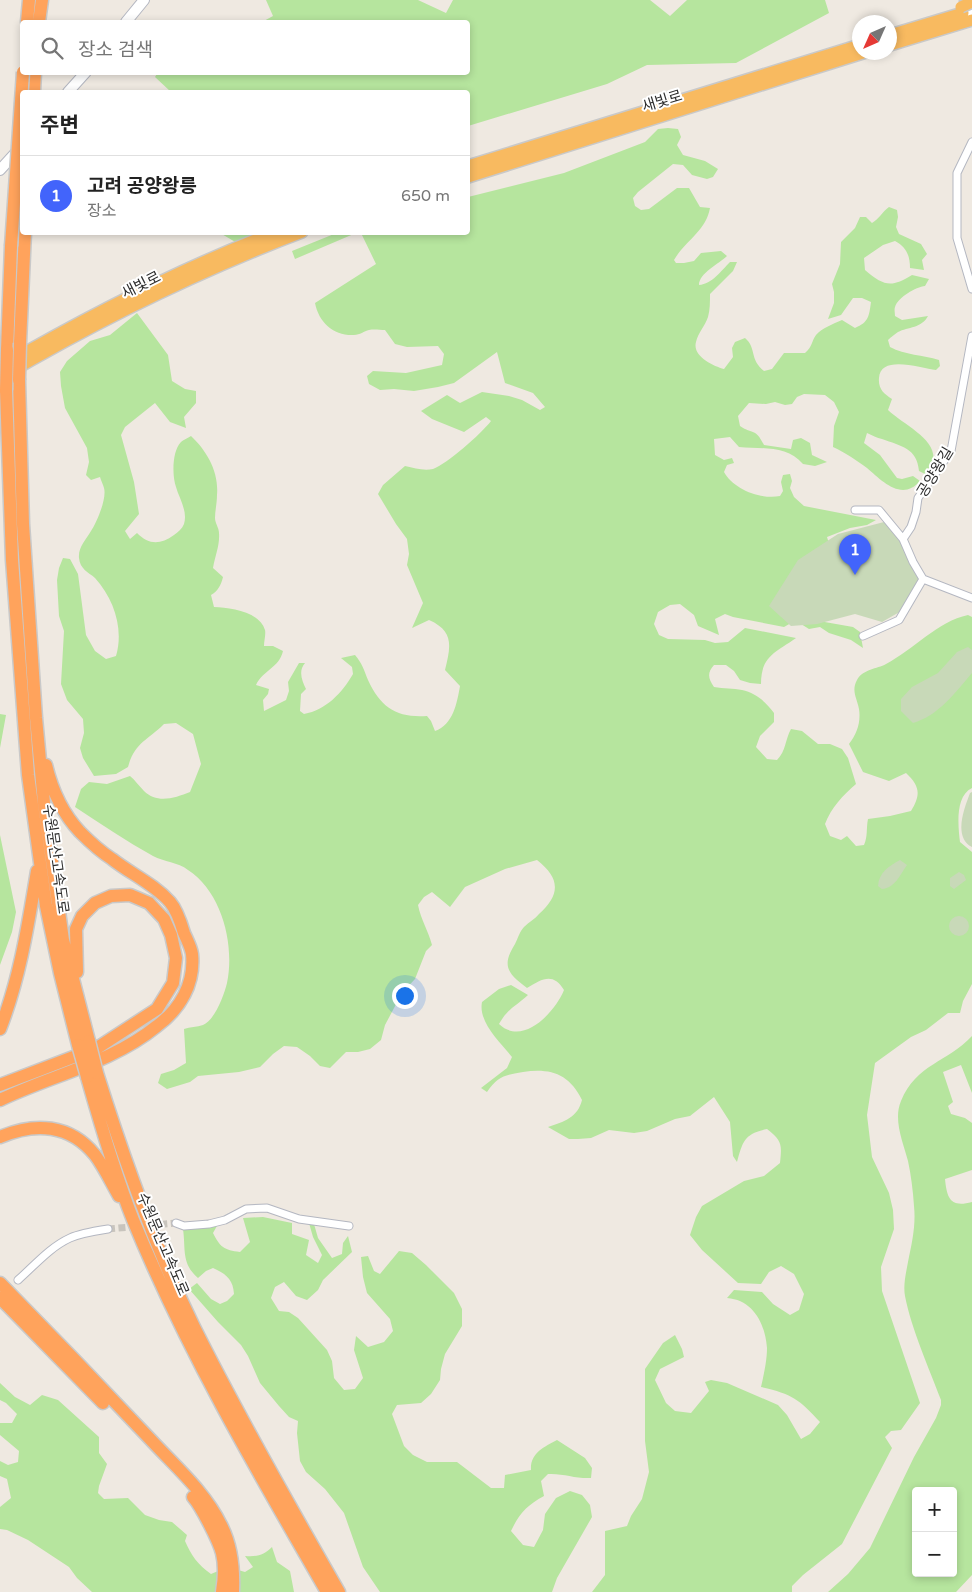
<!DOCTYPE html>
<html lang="ko">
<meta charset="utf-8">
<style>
body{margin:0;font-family:"Varela Round","Noto Sans KR",sans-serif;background:#f2f2f2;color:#222}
.controls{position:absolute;right:15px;bottom:15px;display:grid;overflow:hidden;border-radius:5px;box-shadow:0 2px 8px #0003}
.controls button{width:45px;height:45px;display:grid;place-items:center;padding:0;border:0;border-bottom:1px solid #e0e0e0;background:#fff;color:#222;font:25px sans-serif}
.compass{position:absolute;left:852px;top:15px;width:45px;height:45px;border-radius:50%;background:#fff;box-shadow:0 2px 8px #0003;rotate:225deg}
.you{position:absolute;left:404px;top:995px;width:18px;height:18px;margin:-12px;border:4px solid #fff;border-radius:50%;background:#1a73e8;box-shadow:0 0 0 8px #1a73e833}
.badge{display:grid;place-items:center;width:32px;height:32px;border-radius:50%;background:#4264fb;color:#fff;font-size:16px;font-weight:700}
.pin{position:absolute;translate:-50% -41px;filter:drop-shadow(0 1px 2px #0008)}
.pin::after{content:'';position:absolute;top:26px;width:18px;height:15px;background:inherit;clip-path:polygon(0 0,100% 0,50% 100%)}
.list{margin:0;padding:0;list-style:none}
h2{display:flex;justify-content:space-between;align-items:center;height:65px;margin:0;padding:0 20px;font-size:21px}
h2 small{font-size:16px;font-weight:400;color:#767676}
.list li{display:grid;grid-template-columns:32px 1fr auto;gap:15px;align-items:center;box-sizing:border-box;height:80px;padding:0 20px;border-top:1px solid #e0e0e0}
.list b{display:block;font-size:19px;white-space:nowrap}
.list p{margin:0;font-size:16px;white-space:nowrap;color:#767676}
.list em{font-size:16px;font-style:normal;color:#767676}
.icon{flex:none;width:28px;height:28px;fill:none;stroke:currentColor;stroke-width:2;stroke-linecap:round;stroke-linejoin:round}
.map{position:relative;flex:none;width:972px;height:1592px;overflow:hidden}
.search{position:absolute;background:#fff;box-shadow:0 2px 8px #0003;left:20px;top:20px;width:450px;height:55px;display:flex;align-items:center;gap:12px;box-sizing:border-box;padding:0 18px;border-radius:5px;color:#767676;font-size:19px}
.panel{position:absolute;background:#fff;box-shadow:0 2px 8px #0003;left:20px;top:90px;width:450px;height:145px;border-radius:5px}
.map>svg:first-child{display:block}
.green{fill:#b6e59e;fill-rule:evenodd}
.cemetery{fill:#c8d9b8}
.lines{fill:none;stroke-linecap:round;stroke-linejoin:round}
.minor-tunnel{stroke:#c8c4bd;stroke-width:7;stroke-dasharray:7 3.5;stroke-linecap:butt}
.minor-casing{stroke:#b4b7c1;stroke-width:9}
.secondary-casing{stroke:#b4b7c1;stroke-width:12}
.trunk-casing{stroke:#c9c9c9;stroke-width:14}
.motorway-casing{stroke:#c9c9c9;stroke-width:15}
.minor{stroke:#fff;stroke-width:7}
.secondary{stroke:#fff;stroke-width:10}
.trunk{stroke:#f8ba60;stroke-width:11}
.motorway{stroke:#ffa35c;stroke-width:12}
.trunk-bridge-casing{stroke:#c9c9c9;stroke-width:14;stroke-linecap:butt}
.motorway-bridge-casing{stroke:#c9c9c9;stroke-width:15;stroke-linecap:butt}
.trunk-bridge{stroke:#f8ba60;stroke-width:11}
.motorway-bridge{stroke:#ffa35c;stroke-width:12}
.labels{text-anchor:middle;stroke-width:4;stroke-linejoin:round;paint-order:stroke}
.street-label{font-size:15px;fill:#2e2e2e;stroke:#fff}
</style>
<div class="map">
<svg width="972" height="1592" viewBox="0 0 972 1592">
<rect width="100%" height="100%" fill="#efe9e1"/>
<path class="green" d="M266,0H418L446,13L453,0H650L670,16L687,0H825L829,13L736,63L647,65L607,84L468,126V92H171L155,77L158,72H468V22H262L273,16Z
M668,128L678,129L681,137L677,145L683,155L705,161L718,169L713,177L707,179L692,175L683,165L673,164L638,192L633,198L635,206L641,210L649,209L677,188H689L700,207L710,208C706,231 685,241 674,260L676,263H684L694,261L701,253L721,251L727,256C719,264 699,273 699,285C712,284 721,271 730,262H737L733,271L710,294C710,302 710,310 708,317C705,326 698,333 696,342C692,356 713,366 724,369L733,357L732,348L735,342L745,338C757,348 749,359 764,371L772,369L784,353H805C813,346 811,342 816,335C822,328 833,324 842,320L855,328C869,322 869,316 871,302L862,298H853L841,315L828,319L834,303V292L832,284L840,264L841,242L855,228L860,217H866L872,223C879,219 882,212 889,207L897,210L898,217L896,227L899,234L921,244L927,254L922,260L924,270L910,268C910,255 906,247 895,241L883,245L864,258L865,270C884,286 891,288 912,275L929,279L925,286C916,287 898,297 895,307C894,310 895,313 895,316L902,320L928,316C922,328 908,327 898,332C895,334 891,337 888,340L890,347C905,355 923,355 939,360L940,366L936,370C921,368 880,354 879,378C878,389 884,394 892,399L888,410C907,428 950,444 927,475L919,471C917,448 901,446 882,439C877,438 872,435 867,433L864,443L880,455L897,478L902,479L913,476L920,481C902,502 882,481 867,468C856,460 846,453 833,447L834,426L839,412L834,402L825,395L804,394L797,397L792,404L785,405L775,402L766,404L749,403L738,416L740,426C753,435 755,427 764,445L791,449L793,440L801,438L810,443L812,455L827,462L815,466L803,464C787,445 761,449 739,447L730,437L714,439L715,455L724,460L732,458L734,463L727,465L724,472C733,489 761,500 780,496L783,491L781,482L783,475L790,474L792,481L790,488L794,497L804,506L876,520L867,525L850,528L827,537L833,557L819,621L853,627L860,632L863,648L851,640L829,633L820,627L809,629L801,624L791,623L784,627L733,617L725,614L715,619L719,635L698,626L694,615L680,604L670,605L658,612L654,624L659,635L668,639L705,640L715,643L728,642L745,628L796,638C775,653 761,656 761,684L750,683L740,680L734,671L726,665H714C707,673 708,678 714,687C724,689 733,688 742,690C756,693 766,702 774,713V722L760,736L756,747L767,759L777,760C786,751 785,740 791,729L802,731L818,744H830L842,749L848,758L856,784C843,795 831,808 825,824L830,836L841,840L847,836L856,846L864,845C868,836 866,829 868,819L890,816L911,811C921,795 920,786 906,773L889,781L863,772L849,744C857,734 861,722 859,709C857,698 851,691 857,680C863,669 877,669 886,664C913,650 938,621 968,615L972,617V788C955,796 958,826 960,842L972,852V984L963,1001L960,1013H948L926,1030L911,1037L875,1063L867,1115L872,1157L889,1193L893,1210L894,1229L881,1267L882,1291L920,1403L901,1430L891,1431L885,1437L892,1448L842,1544L803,1575L792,1586V1592H592L605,1575V1531L627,1526L631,1516L642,1499L649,1472L645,1441V1369L663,1343L675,1335L682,1349L684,1357L660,1369L655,1380L666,1403L675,1411L691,1413L709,1391L705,1382L711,1380L727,1383L778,1405L787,1415L801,1439L810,1434L820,1422C799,1399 792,1394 761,1387C764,1374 767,1360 767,1348C765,1323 753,1300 727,1298L734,1290L762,1292L773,1304L790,1315L799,1310L804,1294L794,1274L781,1266L769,1272L761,1284L738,1283L702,1250L690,1235L696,1217L702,1206L744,1181L764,1176L780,1163C782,1144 782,1141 767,1129C744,1134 743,1141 737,1162L733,1156L730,1122L714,1097L690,1116L675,1119L647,1131L634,1133L609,1130L591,1138L578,1139H569L548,1127C564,1122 578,1117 582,1100C569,1074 551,1068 523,1072C505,1075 498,1076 487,1092L481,1088L507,1068L512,1057C500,1042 478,1022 482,1002L499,989L511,985L528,995C515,1007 508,1008 499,1024C523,1047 555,1012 564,990C553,972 542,979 527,988C508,974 501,966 515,944C518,938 520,931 524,927C529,922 535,919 539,914C561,894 560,878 537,860L505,869L465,887L450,907L432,892L424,897L418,905C421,920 428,930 432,945L426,951L415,979L402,993L385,1025L381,1040L370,1049L358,1052H346L330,1068L320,1066L310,1056L297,1047L284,1046L273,1054L260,1067L239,1072L198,1076L190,1082L167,1089L158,1083L161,1074L174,1070L186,1063L184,1029C190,1027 197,1027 203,1025C215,1020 224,995 227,983C235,945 222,892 188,870C178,862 164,862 153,856C126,841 101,824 75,807L81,789L89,782L107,784L130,776C135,780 139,786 144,791C157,804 175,798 190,792L201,764L193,734L176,723L164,724C147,741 135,742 128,767L116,774L94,776L83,758L80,748L84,733L83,719L67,700L61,684L64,631L59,616L57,580L59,568L63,558L70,559L78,574L86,635L95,651L106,659L116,656C124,629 114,599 95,578C88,572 80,569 79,558C78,547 86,540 91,531C97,522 107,498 104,488C103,484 101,481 100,477L91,480L86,475L89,462L87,448L65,408L61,386L60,372L67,361L90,341L110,335L137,313L168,355L172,381L185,389L196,391V403L184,417L186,428L170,422L155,403L125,427L121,435L134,482L139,514L125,531L130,539L137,533C149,545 160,545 174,535C178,532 182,529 184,524C188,511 179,498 176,487C172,476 172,451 181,442C183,440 188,438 191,436C207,451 219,472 217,495C217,503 215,511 215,518C215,523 219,528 219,533C220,545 215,556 213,568L223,577C221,585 218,591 211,595L214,607C230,608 259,611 265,630C266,634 264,641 264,646H273L283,651C279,668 263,670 256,685L269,689L268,694L263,700L264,711L286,700L289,691L288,682L299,663H305C298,671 302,681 306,689L301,694L300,711L304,714C326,710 342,693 353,674L352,667L341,658L355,655C362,663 364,670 368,680C381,708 397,718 427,716L431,721L435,731C453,725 457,703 460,686L445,670C451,646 454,631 429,620L412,628L423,603L407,565L409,554L407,539L396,524L378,494L383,485L405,466C415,468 423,471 433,469C447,464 481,434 491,421L486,417L464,432L432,419L421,411L447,395L460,403L482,392L509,396L522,400L540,410L545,407L533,393L505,383L497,352L454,383L438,387L414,391L394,389L380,390L369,384L367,376L373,371L406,373L442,365L444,354L438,346L407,347L395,344L385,330C380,330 374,329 369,330C364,331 360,335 354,335C334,336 319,323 315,303L376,264L361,233L468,232V197L564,173L645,142L658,129Z
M339,232L356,233L295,259L292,251Z
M220,233H261L237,243Z
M0,714L6,715L0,748Z
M0,835L16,912L12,932L0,965Z
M972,1036V1093L961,1065L943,1072L953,1102L948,1106L951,1114L965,1118L972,1123V1170L945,1179C947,1198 950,1208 972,1202V1575L956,1592H828L848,1574L870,1548L914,1457L936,1418L941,1405V1400C929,1368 911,1328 905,1296C903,1285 906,1273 908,1262C912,1243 916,1225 914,1206C913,1191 911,1175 908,1161C903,1142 893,1120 901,1101C916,1064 948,1062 972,1036ZM916,1491H953V1573H916Z
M263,1217L292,1223V1234L309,1240L306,1255L318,1263L322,1255L313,1237L309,1223L314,1224L318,1238L332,1258L342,1254L343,1243L348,1236L352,1252L323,1280L318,1290L307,1300L296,1296L284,1282L275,1287L271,1298L279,1311L289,1312L298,1318L327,1350L332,1361L334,1378L344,1390L355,1389L363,1378L354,1350L356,1336L368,1347L384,1342L393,1331L390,1319L367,1293L363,1277L361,1257L368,1256L374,1271L380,1274L399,1251L412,1253L426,1265L454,1293L462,1309V1326L445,1354L441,1369L440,1380L431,1394L421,1403L397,1405L392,1414L404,1446L413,1455L427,1462H457L491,1488H504L505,1475L531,1470C530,1453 544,1447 557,1440L585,1458L592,1468L591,1478C576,1479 563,1473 548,1474L541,1481L544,1496C527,1505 519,1514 511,1531L523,1545L534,1547L543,1530L545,1514L556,1498L570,1491L582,1495L590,1505L592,1517L557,1578L552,1592H380L363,1567L344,1513L325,1489L306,1472L300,1461L297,1433L298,1421L289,1417L279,1406L260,1383L248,1356L241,1345L218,1322L189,1289L197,1283L211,1299L220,1304L227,1301L234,1294C233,1279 226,1274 213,1268L206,1271L198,1278C181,1263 186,1250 183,1229L218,1224L213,1233C220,1247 224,1250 240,1252L250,1242L243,1218Z
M0,1383L15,1397L30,1405L42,1395L58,1400L99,1437V1453L107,1464L99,1486L98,1493L104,1499L128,1498L145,1515L159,1520L172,1522L187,1535L185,1541C191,1555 198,1565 211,1574C223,1568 232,1568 245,1572L253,1567L245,1556C257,1557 264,1555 272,1547L277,1562L290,1571L294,1592H92L77,1578L69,1567L28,1540L7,1530L0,1529V1507L11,1498L7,1479L0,1476V1461L8,1465L18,1462L19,1451L0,1435V1423H12L17,1414L6,1403L0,1400Z"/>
<path class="cemetery" d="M884,522L906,547L920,577L903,610L882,622L855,614L817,624L791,626L769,606L798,560L838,534Z
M968,647L972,650V673C956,692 938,716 913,723L901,711V699L912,687L938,673L957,652Z
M972,792V847C953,837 964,809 970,793Z
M900,860L907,865C900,875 895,888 882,889L878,886C879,872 889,866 900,860Z
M959,872L964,875L966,880L954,889L950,886V878Z
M949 926a10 10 0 1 1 20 0a10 10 0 1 1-20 0Z"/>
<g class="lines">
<path class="minor-tunnel" d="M108,1229L176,1223"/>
<defs>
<path id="minor" d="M967,0L972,17
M972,142L957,173V238L972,289
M972,336L951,451L918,498L916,512L911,527L903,539L913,562L923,579L972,598
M855,510H879L903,539
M863,636L899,620L923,579
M176,1223L184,1226L209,1224L225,1220L246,1209L267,1208L299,1219L349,1226
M18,1280C34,1266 50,1247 70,1238C81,1233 95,1231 108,1229"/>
<path id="secondary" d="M126,22L144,0
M68,92L86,72
M0,170L19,149"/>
<path id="trunk" d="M890,35L963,13
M890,45L972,20
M468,166L860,45
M468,177L866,52
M0,367C88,316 181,268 276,232
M0,378C97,321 197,272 302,232"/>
<path id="motorway" d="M27,22L29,0
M39,22L42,0
M34,92L35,72
M20,343L25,232
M7,350L11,246
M19,380L23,524L36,718L44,803L63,940L89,1041
M6,390L12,560L28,775L46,906L60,973L78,1045
M0,1029C20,978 28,925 37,871
M97,1073C124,1159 154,1245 194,1327C239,1417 289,1505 339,1592
M87,1077C100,1123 115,1175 133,1220C186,1349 257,1471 327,1592
M0,1085L97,1048L157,1009L173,983L176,958L171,935L164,919L149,903L130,895L111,896L95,903L82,916L76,929L77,972
M0,1100C52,1075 112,1063 157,1026C180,1009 195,984 192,954C191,947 187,940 184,933C181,923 177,910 170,902C154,884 131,874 112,859C101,852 90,842 80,832C63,814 52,790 46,765
M0,1137C35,1122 70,1124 95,1155C104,1167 111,1182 119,1196
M0,1283C51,1335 101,1387 151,1440C176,1467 205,1492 221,1525C232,1546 234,1569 233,1592
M0,1298L103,1403
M193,1497C201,1506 219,1541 222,1553C225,1565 224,1580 222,1592"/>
</defs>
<use href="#minor" class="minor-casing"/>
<use href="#secondary" class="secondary-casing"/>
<use href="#trunk" class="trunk-casing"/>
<use href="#motorway" class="motorway-casing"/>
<use href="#minor" class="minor"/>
<use href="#secondary" class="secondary"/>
<use href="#trunk" class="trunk"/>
<use href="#motorway" class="motorway"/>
<defs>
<path id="trunk-bridge" d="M961,7L972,2"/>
<path id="motorway-bridge" d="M11,246L23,72
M19,380L20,343
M6,390L7,350
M89,1041L97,1073
M78,1045L87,1077"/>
</defs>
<use href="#trunk-bridge" class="trunk-bridge-casing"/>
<use href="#motorway-bridge" class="motorway-bridge-casing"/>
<use href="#trunk-bridge" class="trunk-bridge"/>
<use href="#motorway-bridge" class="motorway-bridge"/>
</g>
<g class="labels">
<g class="street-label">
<text transform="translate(662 101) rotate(-17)" y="5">새빛로</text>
<text transform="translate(141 285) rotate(-27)" y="5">새빛로</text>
<text transform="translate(935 472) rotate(-59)" y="5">공양왕길</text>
<text transform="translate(56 859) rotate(82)" y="5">수원문산고속도로</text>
<text transform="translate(163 1244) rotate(67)" y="5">수원문산고속도로</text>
</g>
</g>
</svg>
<div class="controls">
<button>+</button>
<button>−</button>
</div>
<svg class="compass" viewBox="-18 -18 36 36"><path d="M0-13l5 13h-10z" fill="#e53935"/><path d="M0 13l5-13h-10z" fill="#767676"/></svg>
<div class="you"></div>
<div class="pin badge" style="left:855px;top:575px">1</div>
<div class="search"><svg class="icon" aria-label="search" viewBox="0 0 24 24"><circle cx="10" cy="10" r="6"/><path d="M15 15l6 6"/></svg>장소 검색</div>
<section class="panel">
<h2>주변<small></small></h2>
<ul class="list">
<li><span class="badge">1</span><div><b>고려 공양왕릉</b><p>장소</p></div><em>650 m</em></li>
</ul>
</section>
</div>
